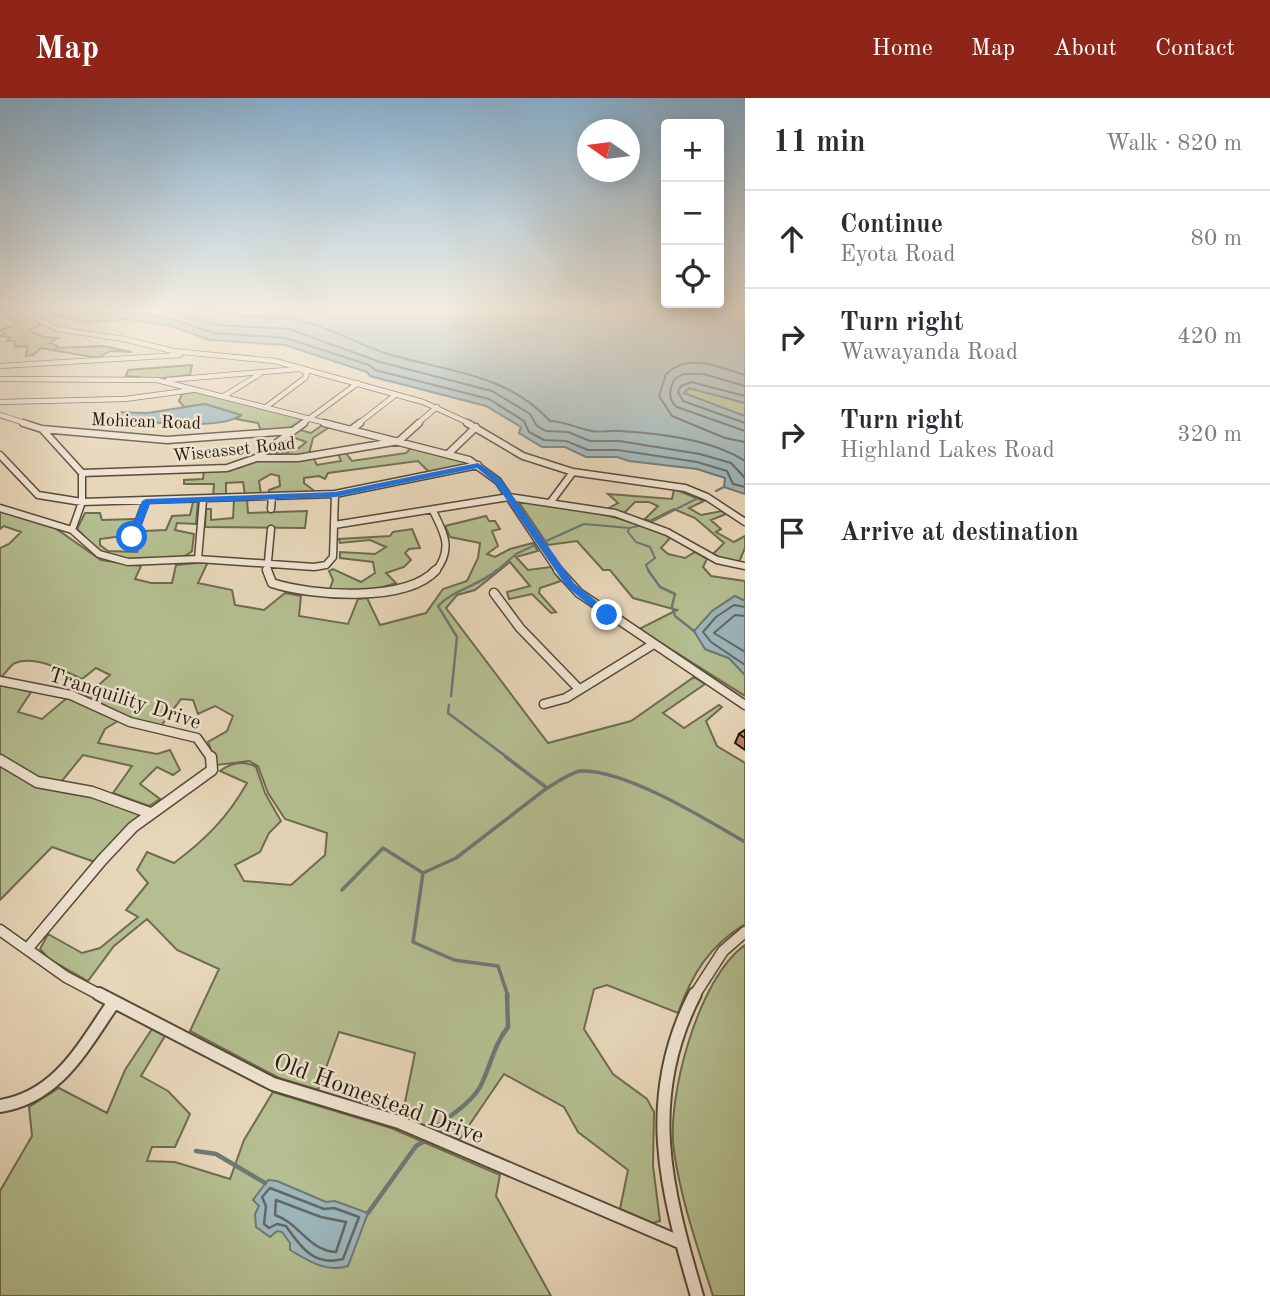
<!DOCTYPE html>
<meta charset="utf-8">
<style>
body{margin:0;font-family:"Old Standard TT",serif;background:#f2f2f3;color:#2b2b33}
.controls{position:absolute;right:21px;top:21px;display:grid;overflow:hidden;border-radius:7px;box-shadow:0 4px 18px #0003}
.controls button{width:63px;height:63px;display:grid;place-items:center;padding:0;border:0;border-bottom:2px solid #e1e1e2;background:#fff;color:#2b2b33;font:35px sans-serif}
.compass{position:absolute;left:577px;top:21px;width:63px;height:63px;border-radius:50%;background:#fff;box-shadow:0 4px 18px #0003;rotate:284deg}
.stop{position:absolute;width:21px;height:21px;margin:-16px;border:5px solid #1a73e8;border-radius:50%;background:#fff}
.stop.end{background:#1a73e8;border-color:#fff;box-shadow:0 2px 7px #0008}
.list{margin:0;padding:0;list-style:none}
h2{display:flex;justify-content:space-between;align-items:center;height:91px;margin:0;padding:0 28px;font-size:30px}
h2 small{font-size:23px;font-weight:400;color:#7c7c81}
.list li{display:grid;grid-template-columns:46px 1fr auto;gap:21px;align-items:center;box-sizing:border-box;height:98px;padding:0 28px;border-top:2px solid #e1e1e2}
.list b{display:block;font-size:26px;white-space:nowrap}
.list p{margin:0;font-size:23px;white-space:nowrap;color:#7c7c81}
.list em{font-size:23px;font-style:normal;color:#7c7c81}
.icon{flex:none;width:38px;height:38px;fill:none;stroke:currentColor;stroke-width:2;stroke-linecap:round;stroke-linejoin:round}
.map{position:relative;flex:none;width:745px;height:1198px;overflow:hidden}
header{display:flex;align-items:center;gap:42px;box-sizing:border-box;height:98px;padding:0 35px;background:#8f2418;color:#fff}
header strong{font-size:33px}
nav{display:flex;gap:38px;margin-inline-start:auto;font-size:24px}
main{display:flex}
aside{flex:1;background:#fff}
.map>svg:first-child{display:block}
.green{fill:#b4be90;stroke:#6e6c4e;stroke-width:2}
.water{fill:#9cb6bb;stroke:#6e7875;stroke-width:2}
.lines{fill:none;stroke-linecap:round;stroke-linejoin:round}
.shore-far1{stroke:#626863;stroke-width:2}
.shore{stroke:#626863;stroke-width:2.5}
.stream-far3{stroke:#6e7875;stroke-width:2}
.stream-far2{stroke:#6e7875;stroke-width:2.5}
.stream-far1{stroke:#6e7875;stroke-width:3.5}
.stream{stroke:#6e7875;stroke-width:4.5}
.minor-far4-casing{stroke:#584a36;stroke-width:6}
.minor-far3-casing{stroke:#584a36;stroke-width:9}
.minor-far2-casing{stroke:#584a36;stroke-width:11}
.minor-far1-casing{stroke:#584a36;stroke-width:13}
.minor-casing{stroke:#584a36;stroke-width:16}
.minor-far4{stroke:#efe4d2;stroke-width:4.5}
.minor-far3{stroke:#efe4d2;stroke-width:6}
.minor-far2{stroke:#efe4d2;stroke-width:8}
.minor-far1{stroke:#efe4d2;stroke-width:10}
.minor{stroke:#efe4d2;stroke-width:12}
.wall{fill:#bb846a;stroke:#281b0b;stroke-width:2}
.building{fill:#d9997b;stroke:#281b0b;stroke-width:2}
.route{fill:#1a73e8}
.labels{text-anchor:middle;stroke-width:5;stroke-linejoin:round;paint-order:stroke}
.far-street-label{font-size:18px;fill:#281b0b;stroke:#efe4d2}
.street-label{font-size:21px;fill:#281b0b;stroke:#efe4d2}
.near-street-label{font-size:24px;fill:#281b0b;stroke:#efe4d2}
</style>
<header>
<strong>Map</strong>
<nav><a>Home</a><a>Map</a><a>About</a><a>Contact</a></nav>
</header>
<main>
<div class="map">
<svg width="745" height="1198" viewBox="0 0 745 1198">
<rect width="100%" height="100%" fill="#e7d6b9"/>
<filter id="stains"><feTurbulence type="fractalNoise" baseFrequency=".00286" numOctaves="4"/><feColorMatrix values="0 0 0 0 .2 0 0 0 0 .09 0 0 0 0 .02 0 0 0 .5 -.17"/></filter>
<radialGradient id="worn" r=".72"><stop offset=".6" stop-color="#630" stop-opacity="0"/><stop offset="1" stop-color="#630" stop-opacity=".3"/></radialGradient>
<path class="green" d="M0,210L18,212L42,226L29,232L43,239L58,240L50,245L58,248L56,250L103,248L132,254L110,253L98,260L41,250L33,257L26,258L27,248L15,249V243H7L10,239L0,238L4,235L0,232L18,226L0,215Z
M192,267L190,277L156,281L126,278L128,272Z
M689,290L745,305V318L683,296Z
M197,293L304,321L288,331L261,333L258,325L236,321L240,318L205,306L184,309L179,303L182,296Z
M324,326L331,328L313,340L309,356L263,359L269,354C282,357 297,354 306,344L290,338L297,331L311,335Z
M412,349L471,366L430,375L418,363L328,375L325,381L319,378L304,380V385L317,395L269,396V392L280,388L279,378L271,376L259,383L261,396L245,397L243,384L226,385V398L213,399L214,386H184V382L203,381L204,372L238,370L259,363H284L313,359L317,367L341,363L338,355L345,354L352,363L406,355Z
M674,391L704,403L689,410L701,417L722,413L726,416L711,422L721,431L716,434L734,444L745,438V450L739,464L712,457L724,445L695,420L674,411L650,423L645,421L658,408L649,404H635L624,415L609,410L618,405L608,396L672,401Z
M247,401L248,415L307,413L305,430L205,429L206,411H211V422L233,420L234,402Z
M193,404H198L196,426L177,425L175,432L194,436L192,453C177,468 120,465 102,454C93,449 85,438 77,431L85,415H100L102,422L134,421L129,437L100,441V447L108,453L137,454L143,433L166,432L172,418L190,417Z
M524,404C576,410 622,417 671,439L661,450L668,456L685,460L695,454L707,461L703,469L711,478L745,483V503L735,498L712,513L705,551L729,560L745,577V598L639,531L677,512L633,500L610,472H603L577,443L548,447L520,406Z
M0,413L55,430L101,462L141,468L135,481L151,485H172L176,467L208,464L198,485L232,492L235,507L264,512L285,495L301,498L299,518L348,526L358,501L367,500L380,527L426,515L443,491L467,483L478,460L480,445L450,439L445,428L486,418L489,423H495L500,431L492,433L498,448L487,456L495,459L510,451L533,445L538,453L516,459L528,472L551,469L561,483L540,490L539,495L556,514L551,515L532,496L509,501L507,494L530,488L510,464L475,492L457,497L446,510L548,645L631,623L694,579L705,586L663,615L684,630L719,607L722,609L706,623L717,648L745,665V826C709,848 692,876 678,915L607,887L594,891L584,931L613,976L647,1001L654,1014L653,1068L660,1123L653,1125L620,1111L628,1072L578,1034L564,1009L504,976L459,1042L402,1019L415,955L339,934L318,992L279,980L190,933L219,871L177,852L147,821L114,848L88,883L49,861L40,851L48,836L82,855L100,850L138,819L126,812L148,785L137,772L147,754L174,765C205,742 228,719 247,685L220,673C231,665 243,662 256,669L265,695L281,723L269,735L260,754L235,767L244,783L291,787L325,757L327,735L285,721L268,695L258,668L249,663L217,667L208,644L227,633L233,618L215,608L198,616L193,602L181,601L161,628L134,622L86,598L110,577L96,570L82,581C65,573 35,557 15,565C9,568 5,577 0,580V450L9,446L21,434L4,428L0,431Z
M412,431L420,450L409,451L405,455L411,462L404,469L386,475L396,485L363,495L329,493L333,482L329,473L333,471L361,484L375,475L373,464L340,460V454L375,456L386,449L370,442L340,445L339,441L390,438L393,434Z
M0,586L31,594L18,614L42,621L67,600L118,623L105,631L98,645L157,656L170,652L180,672L173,677L157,669L140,686L160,701L149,708L113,695L132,668L83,657L61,684L135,712L139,718L95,764L52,749L0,802Z
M745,847V1198H713C698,1150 681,1103 674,1053C666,999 699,879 745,847Z
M152,931L165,938L141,978L168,993L190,1016L175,1049H152L147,1063L175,1064L230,1081L244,1042L273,994L391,1030L500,1077L496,1098L551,1198H0V1093L32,1038L29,1009L59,990L107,1015L125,972Z"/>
<path class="water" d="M41,210H745V305L689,290L684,295L745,318V396L724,389L725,380L697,371L629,363L617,359H586L565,349H542L519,335L521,329L486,308L370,278L367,274L285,247L210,242L170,228L128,221L86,224L53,217Z
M205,306L241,317C220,333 141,324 115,320L118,314L147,315Z
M735,498L745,503V577L729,560L705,551L694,533L712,513Z
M268,1082L277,1083L326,1104L335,1103L368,1115L348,1168C326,1175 309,1163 290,1152V1145L282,1134L277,1133L270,1139L256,1129L255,1116L259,1108L253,1102Z"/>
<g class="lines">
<path class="shore-far1" d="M55,210L88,217L129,214L172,221L214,235L286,240L369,267L375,272L489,301L524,323L529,334L544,342L566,343L588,352H618L697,364L727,373L733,386L745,389
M156,210L217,227L289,231L380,264L492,293L530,316L537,328L546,333L568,334L590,343H619L700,356L731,365L745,380
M200,210C230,220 259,217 290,221C322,225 354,245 385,255C445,274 505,274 550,323C567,324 576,330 592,333C600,335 610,332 619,333C659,335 711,341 745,363
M745,277C719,269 689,254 666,276L659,298L672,318L725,340L745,344
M745,288L704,276H683L675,281C669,291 667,301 677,309L745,333
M745,298L691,284L681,288L678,294L683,303L745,325
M745,509L734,507L716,519L703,534L711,544L745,567
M745,518L735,517L714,535L745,554"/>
<path class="shore" d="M270,1090L324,1111L334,1110L359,1119L343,1161C314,1169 300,1148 286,1128L277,1126L269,1130L264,1126L266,1108L262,1099Z
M276,1102L321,1119L346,1124L336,1154C309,1153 299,1125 275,1117Z"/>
<path class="stream-far3" d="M716,393L724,389
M651,424L698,400
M629,430L628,434L636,444L650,449L655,460L646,467L649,474
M544,444L584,426L629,430L643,427
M495,474L516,456L535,447"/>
<path class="stream-far2" d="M648,472L660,489L675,496L672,508L675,518L694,533
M451,598L457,539L438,508C454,491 479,488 497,472
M449,607L448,615L508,660"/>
<path class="stream-far1" d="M547,690C556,685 571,674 581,673C627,672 705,721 745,744
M423,775L413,844L454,862L498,868L508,898
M342,792L383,750L423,775L456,760L547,690L506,659"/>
<path class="stream" d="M434,1031C448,1019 471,1005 480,989C491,968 493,948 508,929L507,896
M196,1053L216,1056L265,1085
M368,1115L416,1048L426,1042"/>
<defs>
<path id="minor-far4" d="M19,210L57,231L124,241L173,253L275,263L423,304L471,326
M0,268L180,257
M0,281L157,282L330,326
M168,282L298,271
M224,298L260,276
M0,304L125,301L192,292
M266,309L305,280L307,275L300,271
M0,317L28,326
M302,326L358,285
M358,326L394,298
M417,326L437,309"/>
<path id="minor-far3" d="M23,325L42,331L82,375L227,370L256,360H298L399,343L419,325
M324,325L469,362L498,383L559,474
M467,325L523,358L573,374L685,390L707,399L745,424
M42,331L167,342L291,333
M352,331L360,325
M448,356L476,329
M0,357L38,397L82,404L335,396L478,367
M256,360L304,325
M550,405L573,374
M0,410L72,432L99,456L128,464L198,461L314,469L326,467L333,459L335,396
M271,411L272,398
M433,413C445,436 453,452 435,474
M334,427L509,399L615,415L667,434L717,462L745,468
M72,432L82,404V375
M133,439L146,403
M198,461L203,402
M267,474L271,431"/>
<path id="minor-far2" d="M267,472L272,485C311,498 406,505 436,472
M558,472L579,495L745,607
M494,495L520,530L579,591
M0,583L71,597L130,624L197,640L211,660
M544,606L566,600L652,547"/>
<path id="minor-far1" d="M0,662L37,684L92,694L150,715
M0,832L66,879L102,898
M28,850L102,762L133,729L212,672L211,659
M694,898L723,853L745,834"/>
<path id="minor" d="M99,896L273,986L399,1024L682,1145
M695,896C641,1001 666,1092 697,1198
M0,1008C58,999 83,949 114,904"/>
</defs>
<use href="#minor-far4" class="minor-far4-casing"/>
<use href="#minor-far3" class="minor-far3-casing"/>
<use href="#minor-far2" class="minor-far2-casing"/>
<use href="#minor-far1" class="minor-far1-casing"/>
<use href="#minor" class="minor-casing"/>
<use href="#minor-far4" class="minor-far4"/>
<use href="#minor-far3" class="minor-far3"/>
<use href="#minor-far2" class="minor-far2"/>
<use href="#minor-far1" class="minor-far1"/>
<use href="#minor" class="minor"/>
</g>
<path class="wall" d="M745,632V652L735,645L739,636Z"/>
<path class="building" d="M745,632V640L739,636Z"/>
<linearGradient id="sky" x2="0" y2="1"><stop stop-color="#89b5d6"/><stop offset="0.56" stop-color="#f4ede0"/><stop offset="1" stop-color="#f4ede0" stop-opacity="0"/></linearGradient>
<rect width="745" height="377" fill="url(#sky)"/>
<path class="route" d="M478,365L501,381L574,485L611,515V519H604L567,489L495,385L477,370L335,399L150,406L137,439L132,442L128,439L142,403L146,401L335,394Z"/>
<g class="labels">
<g class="far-street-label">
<text transform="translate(146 323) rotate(2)" y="6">Mohican Road</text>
<text transform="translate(234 351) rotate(-6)" y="6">Wiscasset Road</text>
</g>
<g class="street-label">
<text transform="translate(125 600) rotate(18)" y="7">Tranquility Drive</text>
</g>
<g class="near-street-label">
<text transform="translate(379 1000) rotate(20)" y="8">Old Homestead Drive</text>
</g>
</g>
<rect width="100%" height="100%" filter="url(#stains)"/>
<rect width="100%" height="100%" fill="url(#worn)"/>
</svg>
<div class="controls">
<button>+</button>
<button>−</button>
<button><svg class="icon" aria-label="locate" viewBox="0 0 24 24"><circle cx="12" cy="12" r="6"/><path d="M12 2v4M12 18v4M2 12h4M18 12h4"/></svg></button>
</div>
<svg class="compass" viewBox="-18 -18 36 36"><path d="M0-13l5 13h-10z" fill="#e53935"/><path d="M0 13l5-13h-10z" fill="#7c7c81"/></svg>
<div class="stop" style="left:132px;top:439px"></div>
<div class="stop end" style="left:607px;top:517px"></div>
</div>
<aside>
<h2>11 min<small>Walk · 820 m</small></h2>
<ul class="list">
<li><svg class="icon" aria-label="ahead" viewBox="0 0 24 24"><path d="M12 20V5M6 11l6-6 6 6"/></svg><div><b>Continue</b><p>Eyota Road</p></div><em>80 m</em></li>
<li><svg class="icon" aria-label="right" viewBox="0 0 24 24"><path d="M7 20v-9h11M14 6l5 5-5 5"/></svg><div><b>Turn right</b><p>Wawayanda Road</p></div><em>420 m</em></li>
<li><svg class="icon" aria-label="right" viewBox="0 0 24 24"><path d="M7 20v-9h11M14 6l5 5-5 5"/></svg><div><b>Turn right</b><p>Highland Lakes Road</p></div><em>320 m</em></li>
<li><svg class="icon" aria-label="arrive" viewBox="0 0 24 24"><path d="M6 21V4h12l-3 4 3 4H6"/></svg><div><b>Arrive at destination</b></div></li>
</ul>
</aside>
</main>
